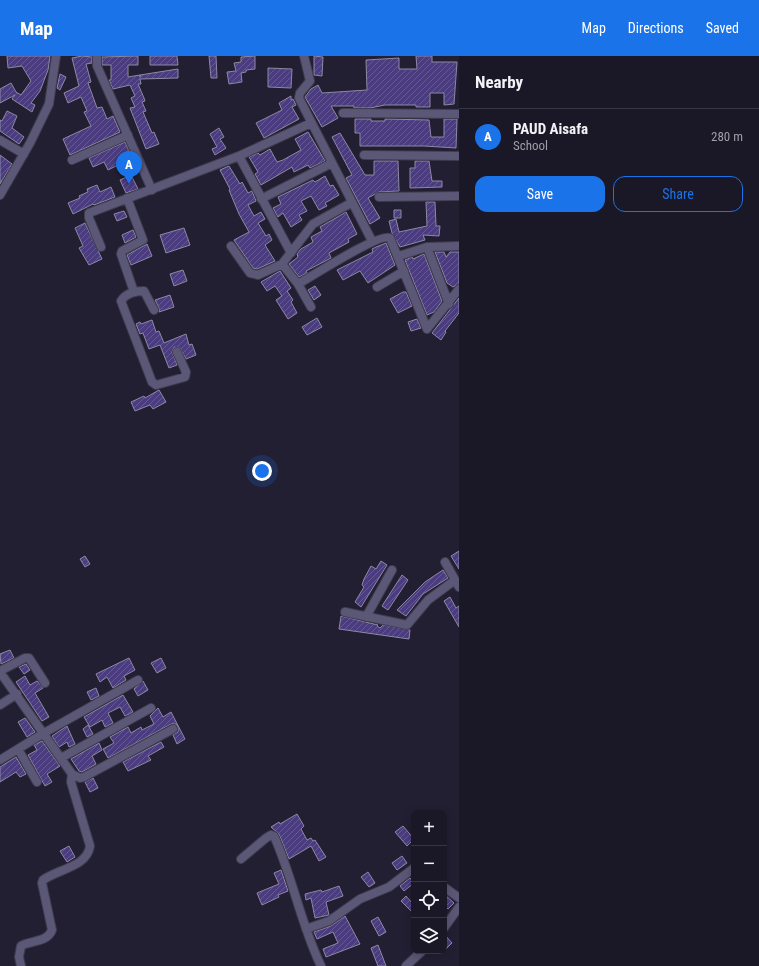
<!DOCTYPE html>
<meta charset="utf-8">
<style>
body{margin:0;font-family:"Roboto Condensed",sans-serif;background:#23202e;color:#f1f3f6}
.controls{position:absolute;right:12px;bottom:12px;display:grid;overflow:hidden;border-radius:8px;box-shadow:0 2px 10px #0003}
.controls button{width:36px;height:36px;display:grid;place-items:center;padding:0;border:0;border-bottom:1px solid #383643;background:#1a1726;color:#f1f3f6;font:20px sans-serif}
.you{position:absolute;left:262px;top:415px;width:14px;height:14px;margin:-10px;border:3px solid #fff;border-radius:50%;background:#1a73e8;box-shadow:0 0 0 6px #1a73e833}
.badge{display:grid;place-items:center;width:26px;height:26px;border-radius:50%;background:#1a73e8;color:#fff;font-size:13px;font-weight:700}
.pin{position:absolute;translate:-50% -33px;filter:drop-shadow(0 1px 2px #0008)}
.pin::after{content:'';position:absolute;top:21px;width:14px;height:12px;background:inherit;clip-path:polygon(0 0,100% 0,50% 100%)}
.list{margin:0;padding:0;list-style:none}
h2{display:flex;justify-content:space-between;align-items:center;height:52px;margin:0;padding:0 16px;font-size:17px}
h2 small{font-size:13px;font-weight:400;color:#9f9fa7}
.list li{display:grid;grid-template-columns:26px 1fr auto;gap:12px;align-items:center;box-sizing:border-box;height:56px;padding:0 16px;border-top:1px solid #383643}
.list b{display:block;font-size:15px;white-space:nowrap}
.list p{margin:0;font-size:13px;white-space:nowrap;color:#9f9fa7}
.list em{font-size:13px;font-style:normal;color:#9f9fa7}
.actions{display:flex;gap:8px;padding:12px 16px}
.actions a{flex:1;padding:9px 0;border:1px solid #1a73e8;border-radius:12px;text-align:center;font-size:14px;color:#1a73e8}
.actions .main{background:#1a73e8;color:#fff}
.icon{flex:none;width:22px;height:22px;fill:none;stroke:currentColor;stroke-width:2;stroke-linecap:round;stroke-linejoin:round}
.map{position:relative;flex:none;width:459px;height:910px;overflow:hidden}
header{display:flex;align-items:center;gap:24px;box-sizing:border-box;height:56px;padding:0 20px;background:#1a73e8;color:#fff}
header strong{font-size:19px}
nav{display:flex;gap:22px;margin-inline-start:auto;font-size:14px}
main{display:flex}
aside{flex:1;background:#1a1726}
.map>svg:first-child{display:block}
.building{fill:url(#building-hatch);stroke:#8c89a2}
.lines{fill:none;stroke-linecap:round;stroke-linejoin:round}
.street-casing{stroke:#403c4f;stroke-width:10}
.street{stroke:#5b5776;stroke-width:8}
</style>
<header>
<strong>Map</strong>
<nav><a>Map</a><a>Directions</a><a>Saved</a></nav>
</header>
<main>
<div class="map">
<svg width="459" height="910" viewBox="0 0 459 910">
<defs>
<pattern id="building-hatch" width="6" height="6" patternUnits="userSpaceOnUse"><rect width="6" height="6" fill="#4b3c80"/><path d="M-1 1l2-2M0 6l6-6M5 7l2-2" fill="none" stroke="#655893"/></pattern>
</defs>
<rect width="100%" height="100%" fill="#231f33"/>
<path class="building" d="M7,0H50L48,14L40,35L31,47L35,49L32,56L12,43L15,39L0,47V33L11,27L16,36L21,39L31,25L22,10L8,12Z
M82,0L92,1V7L86,8L91,26L88,27L97,52L102,51L107,63L113,60L120,76L70,99L63,83L91,70L84,56L87,55L81,41L68,47L64,37L79,30L72,2Z
M138,0V9H128V21L140,19V21V19L178,13V22L140,23L141,28H138L144,42L145,45L142,46L146,55L143,56L152,77L154,76L159,88L146,93L130,52L135,51L131,42L135,40L130,29L113,33L109,24H111V9H102V1Z
M150,0H177L178,9H150Z
M209,0H216L217,22H211Z
M255,0V13L246,14V16L241,17L242,26L229,28L227,16L236,15L234,7L241,6V1Z
M314,0L323,1L322,20L314,19Z
M416,0H432V6H457L454,48L444,49V37H430V51H416V49H385L370,52H354V50H331L338,62L322,71L305,41L311,33L318,29L322,37L367,34L366,4L399,2V13H417Z
M268,12L292,13L291,32L268,31Z
M60,18L66,21L60,34L57,32Z
M291,40V44L293,43L296,49L292,51L299,63L264,82L256,67L282,54L279,47Z
M7,55L17,60L12,72L24,81L19,88L0,75V64L2,65Z
M355,63H371V65H385V63L429,64L431,81H444V63H457L456,92L424,90H360V77H355Z
M219,72L224,81L220,83L226,92L215,99L212,93L217,91L210,78Z
M308,76L325,105L310,112L308,109L294,116L292,111L261,129L255,118L258,116L249,101L258,97L260,99L270,93L277,106L283,104L301,94L295,83Z
M340,77L365,119H374V105H398L399,135L379,136L368,142L380,162L370,168L346,122L352,119L332,81Z
M125,86L132,102L108,114L104,106L93,111L89,102Z
M0,99L12,108L0,128Z
M415,105H429L432,125H442V131L410,132V112H415Z
M229,110L240,128L242,126L248,137L252,135L256,145L248,149L254,160L261,156L265,163L258,167L266,180L269,178L272,184L265,189L275,205L257,213L253,212L234,184L249,176L239,158L229,134L230,133L220,114Z
M131,119L138,133L126,137L120,124Z
M325,120L330,130L333,129L339,139L325,147L327,150L319,154L311,140L301,145L307,155L299,159L302,164L291,171L283,157L278,161L273,152L281,148L278,141L313,124L315,126Z
M97,129L100,136L111,131L115,141L94,149L93,148L73,158L68,147L80,142L79,140L88,136L87,133Z
M426,146H435L436,170H440L439,180L423,179L425,184L400,191L392,177L389,165L396,163L399,176L427,170Z
M394,154H401V162H394Z
M124,155L127,161L117,165L114,158Z
M346,156L357,178L348,183L349,186L329,197L331,202L306,215L307,217L299,221L289,208L298,201L297,198L301,193L313,186L311,181L322,175L320,171Z
M85,167L102,203L89,209L79,192L83,190L75,172Z
M184,172L190,189L166,197L160,179Z
M133,174L136,181L125,187L122,179Z
M386,187L395,209L368,227L360,215L343,224L337,214L373,196L372,193L376,191Z
M147,188L152,200L131,209L127,199Z
M435,196H444L446,201L450,196H459V228L453,231L447,227Z
M424,198L442,245L434,256L427,259L405,204L412,201L413,203Z
M183,214L187,225L174,230L170,218Z
M280,215L291,232L287,235L293,244L291,246L297,257L288,263L276,244L282,240L275,230L267,235L261,226Z
M315,230L321,239L314,244L308,234Z
M403,236H406L412,250L398,257L390,243Z
M170,239L174,251L159,256V252L155,244Z
M459,242V257L445,275L446,276L441,284L432,277Z
M317,262L322,271L307,279L302,271Z
M417,263L421,272L411,275L408,266Z
M152,264L156,276L159,275L164,287L186,278L189,289L192,288L196,299L186,303L180,292L174,291L172,296L177,309L169,312L160,289L149,293L143,277L140,278L136,268L140,266L141,268Z
M159,334L166,346L153,353L150,349L135,355L131,346L144,340L145,342Z
M459,495V513L451,500Z
M85,500L90,508L85,511L80,503Z
M381,505L387,509L361,551L355,546L364,531L362,529L364,523L371,510L376,513Z
M443,514L448,522L423,538L406,560L397,554L425,526Z
M402,519L408,524L388,554L382,550Z
M450,541L456,552L459,550V571L444,545Z
M341,560L378,569L377,570L380,572L383,569L410,574L409,583L339,573Z
M10,594L14,602L1,608L0,598Z
M129,602L135,614L124,620L126,624L113,632L107,621L100,626L96,618Z
M161,602L166,612L157,617L151,607Z
M26,608L30,614L24,618L19,611Z
M25,620L30,629L37,625L43,632L35,637L49,661L42,665L16,626Z
M143,625L148,634L138,640L134,633Z
M96,632L99,640L91,644L87,636Z
M123,639L133,656L125,660L120,651L108,657L113,667L105,671L102,664L90,671L84,661Z
M158,652L163,661L171,656L185,683L177,688L173,679L178,676V671L176,668H171L108,702L103,693L114,687L110,681L128,671L131,677L141,671L142,674L154,668L150,660Z
M25,662L35,676L27,681L18,666Z
M88,669L93,678L87,681L83,673Z
M67,670L75,688L69,691L67,686L59,691L52,680Z
M42,685L60,710L47,718L52,726L45,730L28,699L37,694L34,689Z
M161,686L164,691L148,700L151,704L128,715L123,706Z
M99,687L102,694L92,700L96,708L82,716L79,715L71,703Z
M16,701L26,718L20,721L16,716L0,726V711Z
M93,722L98,732L90,736L85,726Z
M297,758L304,770L301,773L307,784L311,782L313,785L315,784L326,801L319,805L311,790L289,803L279,778L271,771L279,766L280,768Z
M403,770L414,783L407,790L395,776Z
M69,790L75,801L67,806L60,795Z
M402,800L407,807L397,814L392,807Z
M281,814L288,835L278,839L279,841L262,849L257,837L279,828L274,817Z
M368,816L375,827L369,831L361,821Z
M410,822L414,827L404,835L400,830Z
M339,830L343,840L326,846L329,859L315,862L311,842L306,844L305,838L321,834L322,836Z
M444,838L454,847L448,853L444,849Z
M406,840L414,849V858L401,845Z
M345,860L360,888L326,901L323,893L338,887L333,876L317,883L314,876L331,870Z
M378,861L386,876L379,880L371,865Z
M444,878L452,887L444,895Z
M378,889L386,910H378L371,892Z"/>
<g class="lines">
<defs>
<path id="street" d="M97,0V10L152,134
M304,0L310,25L300,37L299,42L372,185
M343,57L459,58
M0,84L24,98
M364,99L459,100
M239,100L291,197
M72,104L128,79
M0,139L30,87L49,48L56,0
M379,141L459,140
M127,142L143,184L122,195L121,198L134,236
M261,143L332,107
M231,190L250,217L258,219L282,208L313,168L351,147
M101,191L89,162V157L239,100L311,67
M427,191L449,248
M399,200L427,191L459,190
M282,208L298,228L311,251
M298,228C311,221 380,176 390,182L427,273L459,233
M377,231L404,215
M154,254L144,235C136,235 126,237 121,245L152,326L156,329L185,321L186,316L177,296
M445,506L459,531
M345,556L407,569L428,544L455,524
M366,561L392,514
M0,615L25,602H29L45,627
M0,616L72,718L80,722L84,721L173,673
M0,649L17,638
M18,693L37,726
M61,702L151,652
M0,704L44,677L138,624
M241,803L266,782L271,779L274,780C293,822 301,869 321,910
M444,831L459,842
M444,872L459,851
M306,873L329,865L360,843L389,831L414,812
M21,910L19,901L21,890C30,884 47,887 52,874L42,827L43,824C58,813 87,811 90,790L71,726L72,718
M406,910L422,895"/>
</defs>
<use href="#street" class="street-casing"/>
<use href="#street" class="street"/>
</g>
</svg>
<div class="controls">
<button>+</button>
<button>−</button>
<button><svg class="icon" aria-label="locate" viewBox="0 0 24 24"><circle cx="12" cy="12" r="6"/><path d="M12 2v4M12 18v4M2 12h4M18 12h4"/></svg></button>
<button><svg class="icon" aria-label="layers" viewBox="0 0 24 24"><path d="M12 4l9 5-9 5-9-5zM3 14l9 5 9-5"/></svg></button>
</div>
<div class="you"></div>
<div class="pin badge" style="left:129px;top:128px">A</div>
</div>
<aside>
<h2>Nearby<small></small></h2>
<ul class="list">
<li><span class="badge">A</span><div><b>PAUD Aisafa</b><p>School</p></div><em>280 m</em></li>
</ul>
<div class="actions"><a class="main">Save</a><a>Share</a></div>
</aside>
</main>
